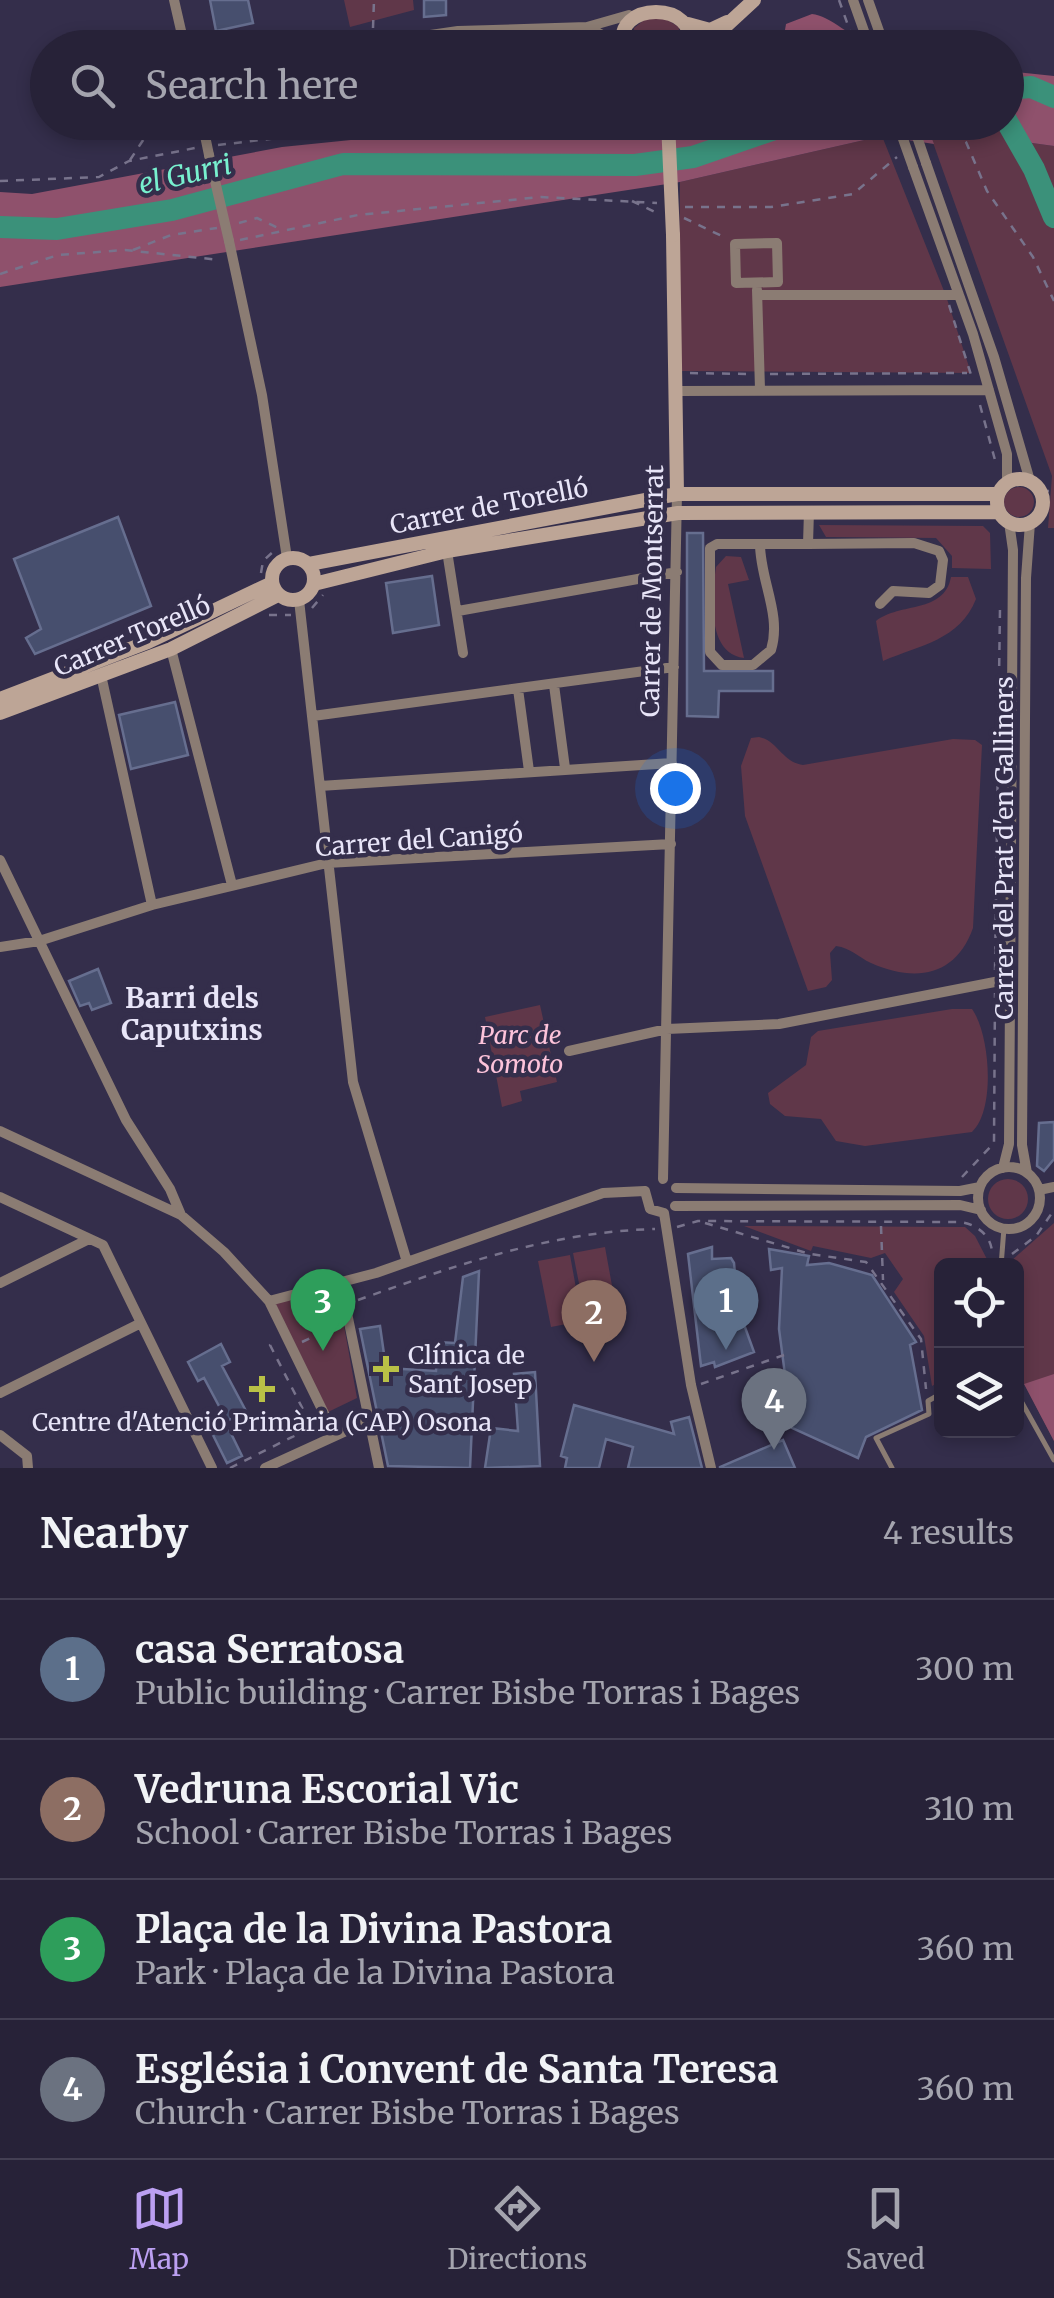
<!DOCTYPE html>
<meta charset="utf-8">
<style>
body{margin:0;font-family:Merriweather,serif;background:#2f2a40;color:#f1f3f6}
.controls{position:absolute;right:30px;bottom:30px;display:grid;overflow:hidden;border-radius:15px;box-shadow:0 5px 15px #0003}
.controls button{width:90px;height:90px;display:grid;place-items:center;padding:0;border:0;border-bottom:2px solid #433f53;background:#272238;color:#f1f3f6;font:50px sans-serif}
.you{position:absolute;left:675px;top:788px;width:35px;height:35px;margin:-25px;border:8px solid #fff;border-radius:50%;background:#1a73e8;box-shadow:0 0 0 15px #1a73e833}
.badge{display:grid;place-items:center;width:65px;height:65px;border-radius:50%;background:#bca0f2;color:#fff;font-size:32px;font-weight:700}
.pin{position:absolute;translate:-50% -82px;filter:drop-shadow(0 2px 5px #0008)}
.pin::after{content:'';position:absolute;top:52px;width:35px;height:30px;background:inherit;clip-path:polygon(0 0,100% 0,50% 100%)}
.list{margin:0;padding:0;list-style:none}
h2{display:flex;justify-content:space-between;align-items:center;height:130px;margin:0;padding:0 40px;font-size:42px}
h2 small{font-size:32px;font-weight:400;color:#a4a4ae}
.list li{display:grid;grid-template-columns:65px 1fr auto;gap:30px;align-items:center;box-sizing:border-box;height:140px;padding:0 40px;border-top:2px solid #433f53}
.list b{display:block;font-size:38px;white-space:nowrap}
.list p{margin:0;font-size:32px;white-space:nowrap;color:#a4a4ae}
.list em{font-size:32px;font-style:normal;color:#a4a4ae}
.icon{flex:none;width:55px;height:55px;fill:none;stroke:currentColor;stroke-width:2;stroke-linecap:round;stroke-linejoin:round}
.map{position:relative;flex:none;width:1054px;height:1468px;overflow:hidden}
.search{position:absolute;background:#272238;box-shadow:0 5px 15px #0003;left:30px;right:30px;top:30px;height:110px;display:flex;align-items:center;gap:25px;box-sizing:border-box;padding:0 35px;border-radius:55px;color:#a4a4ae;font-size:38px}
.sheet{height:690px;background:#272238}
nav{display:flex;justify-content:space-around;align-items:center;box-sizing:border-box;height:140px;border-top:2px solid #433f53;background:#272238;font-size:28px;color:#a4a4ae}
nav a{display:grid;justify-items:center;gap:5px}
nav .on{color:#bca0f2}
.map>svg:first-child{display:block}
.green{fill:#603749}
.forest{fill:#8f516c}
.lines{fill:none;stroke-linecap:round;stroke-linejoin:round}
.river{stroke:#3b917a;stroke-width:22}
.building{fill:#474f6e;stroke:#666e8f;stroke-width:2.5}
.path{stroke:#78738c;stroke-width:2.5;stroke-dasharray:8 8;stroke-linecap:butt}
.lane{stroke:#8b7c73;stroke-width:5}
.street{stroke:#8b7c73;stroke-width:10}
.secondary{stroke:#bda596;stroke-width:14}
.street-bridge{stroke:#8b7c73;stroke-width:10}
.secondary-bridge{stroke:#bda596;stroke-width:14}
.poi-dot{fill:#b9c146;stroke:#342e4b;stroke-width:4}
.labels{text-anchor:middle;stroke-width:9;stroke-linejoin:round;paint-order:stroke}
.street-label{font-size:25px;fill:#e8e5f8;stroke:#342e4b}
.park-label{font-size:25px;font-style:italic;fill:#fdc3da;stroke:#342e4b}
.poi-label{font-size:25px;fill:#e8e5f8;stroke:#342e4b;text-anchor:start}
.water-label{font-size:28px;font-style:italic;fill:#78f1cf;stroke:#342e4b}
.neighbourhood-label{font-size:28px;font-weight:bold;fill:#e8e5f8;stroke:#342e4b}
</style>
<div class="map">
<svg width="1054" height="1468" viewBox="0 0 1054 1468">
<rect width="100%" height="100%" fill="#342e4b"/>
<path class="green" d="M344,0H413L414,10L350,27Z
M654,12L679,27L678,47L635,48L634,28Z
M926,123H992L1032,143L1054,146V528H1048L1052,476Z
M882,136L946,296L971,373L678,371L680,182Z
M1004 502a15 15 0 1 1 30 0a15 15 0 1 1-30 0Z
M819,525L983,526L990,533L991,569L952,568V556L936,538L826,537Z
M726,556L741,557L749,580L728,584L744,658C706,653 712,595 716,567Z
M951,577H968L976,599C960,640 920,645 883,661L876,621C900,602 944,614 951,577Z
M759,737C778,741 782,762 803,765L953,739L975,740L982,745L973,928C956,976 916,983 871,963C858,957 851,948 836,946L830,953L832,980L826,987L808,991L745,816L741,766L751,738Z
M540,1005L557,1082L520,1091L522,1101L502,1107L485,1017Z
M952,1009H972C990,1034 996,1110 972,1132L865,1146L836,1141L821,1119L785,1116L770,1104L768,1093L806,1065L811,1037L818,1031Z
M988 1199a20 20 0 1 1 40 0a20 20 0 1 1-40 0Z
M1054,1223V1441L1017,1370L1016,1266L1011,1265V1261Z
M744,1226L965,1227L975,1236L990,1265L942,1266L941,1381L932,1386L924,1336L894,1292L903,1279L885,1253L871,1258L813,1246L811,1251Z
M605,1247L617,1313L586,1319L573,1253Z
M570,1255L582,1321L551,1327L538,1261Z
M337,1287L357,1398L328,1412L275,1303Z"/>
<path class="forest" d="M812,14C829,15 854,39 872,47L782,48L786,24Z
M1007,71L1054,76V146L1032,143L992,123L1006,122Z
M528,122L926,123L934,144L882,136L680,182L0,287V192L32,194L282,147Z
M1054,1374V1441L1024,1384Z"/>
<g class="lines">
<path class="river" d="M1006,89L1031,87L1054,97
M1006,120L1034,169L1054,217
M0,227L57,229L172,210L343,164L635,165L693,157L795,122"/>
</g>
<path class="building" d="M210,0H248L253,23L216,31Z
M424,0H446V15L424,17Z
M118,517L151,606L35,654L26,638L41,629L14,559Z
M687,533H703L704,671H773V691H719L718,717L687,716Z
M432,576L439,625L393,633L386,583Z
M175,702L188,755L131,769L119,715Z
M98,969L111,1003L92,1010L89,1003L80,1006L69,981Z
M1054,1122V1159L1044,1171L1037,1166L1039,1123Z
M712,1247V1259L731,1258L734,1263L735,1274L724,1278L732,1309L738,1308L754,1352L715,1367L714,1362L701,1366L688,1254Z
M769,1249L809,1256L807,1265L829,1263L872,1275L916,1342L910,1345L922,1410L866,1437L858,1458L792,1428L779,1329L782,1268L771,1270Z
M479,1271L470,1468L388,1466L360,1329L380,1326L386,1368L436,1371L438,1342L455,1343L463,1277Z
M221,1344L230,1362L222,1366L246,1411L227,1421L204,1378L198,1381L188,1362Z
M535,1372L540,1466L485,1468L491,1428L518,1431L514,1374Z
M574,1405L674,1434L671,1422L689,1417L702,1468H628L633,1447L606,1439L599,1468H565L567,1458L561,1456Z
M223,1417L242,1456L227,1463L208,1425Z
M783,1440L795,1468H720V1467Z"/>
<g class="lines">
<path class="path" d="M839,0L856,48
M373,28L374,0
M536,41L586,42
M446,45L488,42
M928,135L941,125L951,126L966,142L987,191L1033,257L1054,301
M218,138L228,122
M218,145L415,122
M130,160L155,122
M0,181L99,177L129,161L195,148
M632,201L657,213
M685,207H771L853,194L897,157
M684,218L726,238
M239,223L257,218L278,228
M240,240L358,215L541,197L657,203
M133,250L171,235L217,228
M0,274L58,255L125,250L220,260
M949,305L972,378
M690,373L747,374
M770,374L967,373
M980,405L995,460
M1041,491H1054
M261,573L263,561L274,551
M312,608L323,595
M269,615H291
M995,970L1000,608
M962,1177L994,1143L995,993
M705,1223L810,1254L866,1262L921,1339L926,1389
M881,1226L883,1280
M677,1227L698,1221L960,1222C976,1224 991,1235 992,1252
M1012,1254L1036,1236L1054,1210
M358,1300C457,1265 549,1232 655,1229
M302,1342L340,1324
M701,1384L784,1355
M230,1468L312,1427L270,1345L276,1342"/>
<path class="lane" d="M1001,1266L1004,1228
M1016,1392L1054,1460
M892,1468L876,1438L929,1414L928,1401L942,1393"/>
<path class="street" d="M174,0L185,48
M853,0L870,48
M868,0L885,48
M587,27L623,46
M341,48L458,31L587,27L629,15
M182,122L196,127L210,122
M203,126L209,155
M926,163L994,357L1030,481
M913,167L973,334L1007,454V482
M229,241L262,395L287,558
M777,243L778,282L736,283L735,244Z
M757,290L760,389
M758,295H959
M677,391L989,390
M760,544C760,580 782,615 771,650L753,665H722L710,652V548L717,544H808L809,511
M808,544L914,543L939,551L943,560L940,585L929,593L893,591L880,604
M447,551L463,653
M299,600L353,1082L407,1262
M458,611L677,572
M171,649L232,885
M101,675L152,905
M554,685L565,768
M518,689L529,771
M313,716L674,667
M320,786L672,763
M0,860L126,1120L170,1189L181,1215
M0,947L39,941L152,905L327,863L671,844
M569,1051L667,1029L779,1024L1010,979
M0,1131L181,1215L224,1252L269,1301L335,1436
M978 1198a31 31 0 1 1 62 0a31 31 0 1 1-62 0Z
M1003,1168L1009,1144L1013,550L1009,522
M1027,1173L1022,1145L1026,578L1030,523
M663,1179L677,494
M676,1188L960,1191L980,1187
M1039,1190L1054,1187
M645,1191L650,1209L664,1213
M0,1197L103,1245L212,1468
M675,1206L960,1205L981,1210
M664,1213L691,1385L711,1468
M0,1283L89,1239
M341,1284L379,1468
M269,1301L376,1273L603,1193L645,1191
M0,1393L141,1323
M0,1435L27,1456L28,1468
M265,1468L368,1421"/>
<path class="secondary" d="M688,24L710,30L727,22
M624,48C610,0 702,0 688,48
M702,48L754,0
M673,235L677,494
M997 502a23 23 0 1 1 46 0a23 23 0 1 1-46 0Z
M272 579a21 21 0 1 1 42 0a21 21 0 1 1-42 0Z
M309,564L677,494H998
M314,584L447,551L678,513L999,512
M0,699L148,642L272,583
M0,713L171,649L278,595"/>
<path class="street-bridge" d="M897,122L913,167
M912,122L926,163
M209,155L229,241"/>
<path class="secondary-bridge" d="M668,122L673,235"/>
</g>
<g class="poi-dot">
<path d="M381 1354h10v10h10v10h-10v10h-10v-10h-10v-10h10z"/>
<path d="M257 1374h10v10h10v10h-10v10h-10v-10h-10v-10h10z"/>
</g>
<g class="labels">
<g class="street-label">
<text transform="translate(489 506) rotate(-11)" y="9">Carrer de Torelló</text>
<text transform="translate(652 591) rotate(-89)" y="9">Carrer de Montserrat</text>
<text transform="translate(132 636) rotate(-23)" y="9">Carrer Torelló</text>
<text transform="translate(419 840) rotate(-4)" y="9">Carrer del Canigó</text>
<text transform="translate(1004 848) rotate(-90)" y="9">Carrer del Prat d'en Galliners</text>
</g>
<g class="park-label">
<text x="520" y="1044">Parc de<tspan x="520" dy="29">Somoto</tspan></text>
</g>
<g class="poi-label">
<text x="408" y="1364">Clínica de<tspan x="408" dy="29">Sant Josep</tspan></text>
<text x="262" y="1431" text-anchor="middle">Centre d'Atenció Primària (CAP) Osona</text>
</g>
<g class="water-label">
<text transform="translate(185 174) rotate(-13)" y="10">el Gurri</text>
</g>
<g class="neighbourhood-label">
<text x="192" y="1008">Barri dels<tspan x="192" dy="32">Caputxins</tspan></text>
</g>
</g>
</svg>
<div class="controls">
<button><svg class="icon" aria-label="locate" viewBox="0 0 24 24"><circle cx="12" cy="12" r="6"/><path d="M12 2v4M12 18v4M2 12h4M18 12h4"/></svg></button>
<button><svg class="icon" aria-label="layers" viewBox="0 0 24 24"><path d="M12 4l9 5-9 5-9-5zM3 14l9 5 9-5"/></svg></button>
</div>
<div class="you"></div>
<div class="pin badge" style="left:726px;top:1350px;background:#5c6f8a">1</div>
<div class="pin badge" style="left:594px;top:1362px;background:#8d6e63">2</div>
<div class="pin badge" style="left:323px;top:1351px;background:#2e9e5b">3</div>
<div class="pin badge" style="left:774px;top:1450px;background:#6b7280">4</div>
<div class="search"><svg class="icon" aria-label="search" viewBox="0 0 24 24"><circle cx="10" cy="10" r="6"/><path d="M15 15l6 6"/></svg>Search here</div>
</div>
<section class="sheet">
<h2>Nearby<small>4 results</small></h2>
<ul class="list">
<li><span class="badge" style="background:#5c6f8a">1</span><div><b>casa Serratosa</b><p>Public building · Carrer Bisbe Torras i Bages</p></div><em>300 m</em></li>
<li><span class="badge" style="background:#8d6e63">2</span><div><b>Vedruna Escorial Vic</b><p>School · Carrer Bisbe Torras i Bages</p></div><em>310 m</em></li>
<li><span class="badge" style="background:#2e9e5b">3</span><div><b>Plaça de la Divina Pastora</b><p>Park · Plaça de la Divina Pastora</p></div><em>360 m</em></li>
<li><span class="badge" style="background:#6b7280">4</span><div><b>Església i Convent de Santa Teresa</b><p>Church · Carrer Bisbe Torras i Bages</p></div><em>360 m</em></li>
</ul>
</section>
<nav>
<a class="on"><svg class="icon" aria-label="map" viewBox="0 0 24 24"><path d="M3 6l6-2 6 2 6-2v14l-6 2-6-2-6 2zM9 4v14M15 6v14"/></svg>Map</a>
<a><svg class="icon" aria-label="directions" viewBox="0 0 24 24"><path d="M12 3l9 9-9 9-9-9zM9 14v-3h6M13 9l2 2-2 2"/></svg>Directions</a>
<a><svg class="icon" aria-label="saved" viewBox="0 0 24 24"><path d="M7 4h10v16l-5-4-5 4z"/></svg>Saved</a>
</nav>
